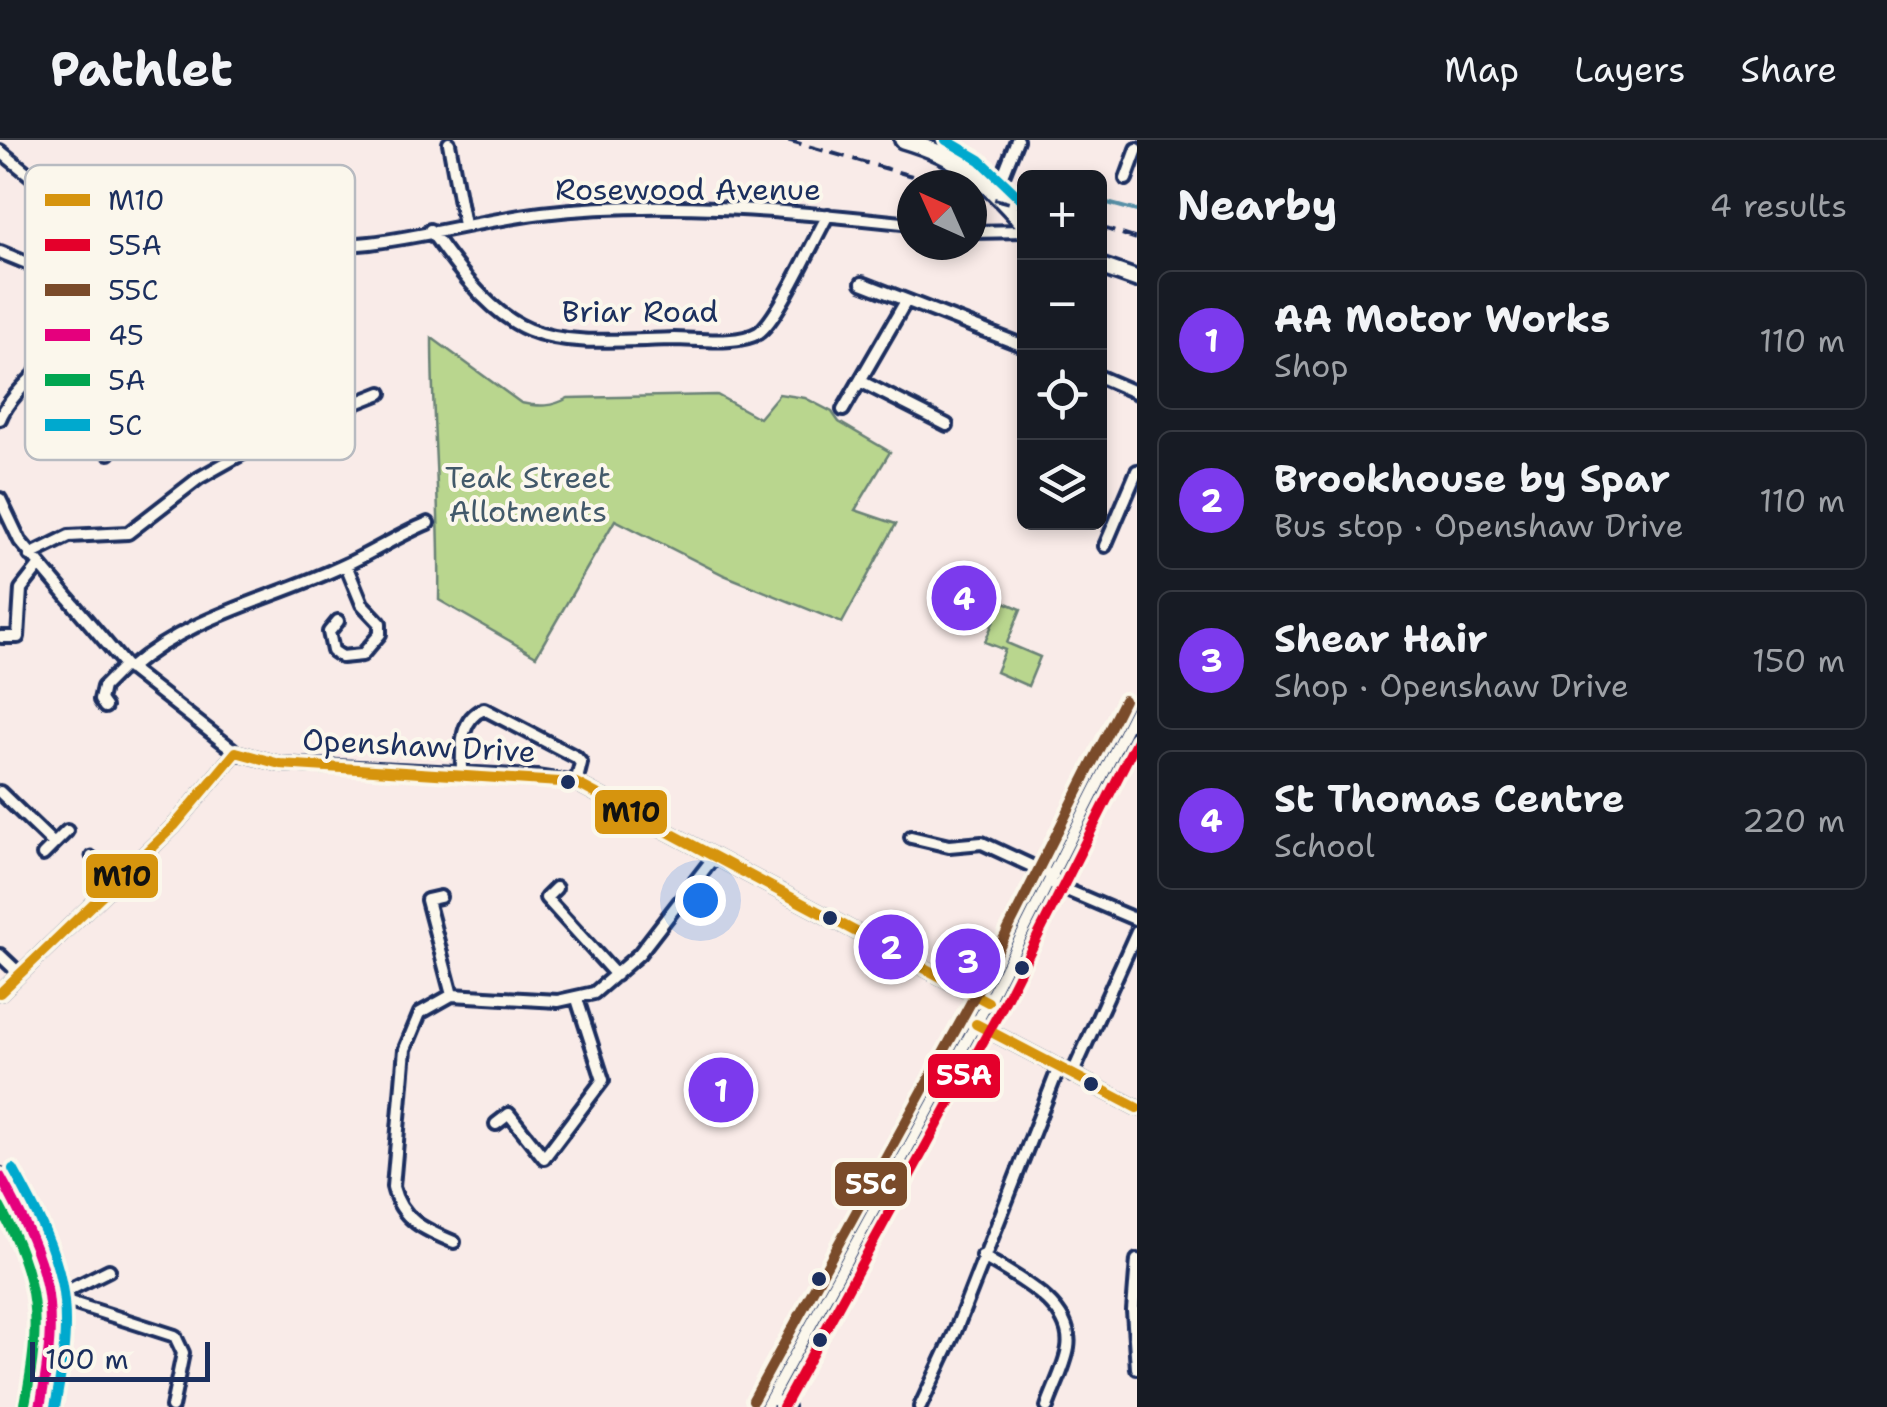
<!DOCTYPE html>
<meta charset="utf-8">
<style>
body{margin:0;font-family:"Shantell Sans",sans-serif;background:#242831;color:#f1f3f6}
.controls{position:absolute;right:30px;top:30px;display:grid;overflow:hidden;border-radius:15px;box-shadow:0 5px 15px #0003}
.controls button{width:90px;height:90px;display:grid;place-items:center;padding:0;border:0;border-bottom:2px solid #363941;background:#171b24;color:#f1f3f6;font:50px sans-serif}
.compass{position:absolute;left:897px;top:30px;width:90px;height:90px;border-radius:50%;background:#171b24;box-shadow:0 5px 15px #0003;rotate:315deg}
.scale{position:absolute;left:30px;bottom:25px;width:180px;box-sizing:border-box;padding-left:10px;border:5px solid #1b2f5e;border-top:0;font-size:28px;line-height:35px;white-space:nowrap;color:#1b2f5e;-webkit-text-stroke:8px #fbf7ec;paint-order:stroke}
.you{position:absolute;left:700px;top:760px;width:35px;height:35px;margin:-25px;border:8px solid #fff;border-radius:50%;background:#1a73e8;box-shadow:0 0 0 15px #1a73e833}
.badge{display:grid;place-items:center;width:65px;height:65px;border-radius:50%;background:#7c3aed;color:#fff;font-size:32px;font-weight:700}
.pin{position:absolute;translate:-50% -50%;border:5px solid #fff;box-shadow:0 2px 10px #0006}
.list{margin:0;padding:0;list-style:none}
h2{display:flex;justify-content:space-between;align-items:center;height:130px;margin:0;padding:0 40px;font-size:42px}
h2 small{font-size:32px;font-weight:400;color:#9ea1a6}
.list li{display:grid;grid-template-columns:65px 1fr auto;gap:30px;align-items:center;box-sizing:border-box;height:140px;margin:0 20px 20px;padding:0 20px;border:2px solid #363941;border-radius:15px}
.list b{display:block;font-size:38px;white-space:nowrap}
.list p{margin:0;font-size:32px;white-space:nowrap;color:#9ea1a6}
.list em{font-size:32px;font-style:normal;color:#9ea1a6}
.icon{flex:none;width:55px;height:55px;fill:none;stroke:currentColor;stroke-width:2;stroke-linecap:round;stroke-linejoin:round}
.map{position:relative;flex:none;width:1137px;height:1267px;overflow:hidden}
header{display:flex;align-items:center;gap:60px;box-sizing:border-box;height:140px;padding:0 50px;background:#171b24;border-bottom:2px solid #363941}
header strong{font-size:48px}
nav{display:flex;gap:55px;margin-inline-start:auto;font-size:35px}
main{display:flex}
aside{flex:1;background:#171b24}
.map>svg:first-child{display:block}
.green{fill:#b9d68e;stroke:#6a8276;stroke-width:2.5}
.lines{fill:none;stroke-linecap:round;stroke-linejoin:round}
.stream{stroke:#5890a7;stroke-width:4}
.pedestrian-casing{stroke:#1b2f5e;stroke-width:15}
.minor-casing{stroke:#1b2f5e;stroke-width:18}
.secondary-casing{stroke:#1b2f5e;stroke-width:21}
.trunk-casing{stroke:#1b2f5e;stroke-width:22}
.pedestrian{stroke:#fbf7ec;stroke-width:8}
.minor{stroke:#fbf7ec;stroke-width:10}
.secondary{stroke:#fbf7ec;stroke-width:14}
.trunk{stroke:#fbf7ec;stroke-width:15}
.rail{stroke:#1b2f5e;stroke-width:4;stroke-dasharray:15 8;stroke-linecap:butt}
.bus-1-casing{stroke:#fbf7ec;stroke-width:18}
.bus-2-casing{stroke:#fbf7ec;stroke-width:18}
.bus-3-casing{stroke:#fbf7ec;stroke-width:18}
.bus-4-casing{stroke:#fbf7ec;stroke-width:18}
.bus-5-casing{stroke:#fbf7ec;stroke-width:18}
.bus-6-casing{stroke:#fbf7ec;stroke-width:18}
.bus-1{stroke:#d6940e;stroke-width:10}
.bus-2{stroke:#e4002b;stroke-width:10}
.bus-3{stroke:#7a4b2a;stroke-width:10}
.bus-4{stroke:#e5007d;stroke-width:10}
.bus-5{stroke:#00a651;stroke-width:10}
.bus-6{stroke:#00a9ce;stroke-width:10}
.bus-dot{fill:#1b2f5e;stroke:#fbf7ec;stroke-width:4}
.labels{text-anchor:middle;stroke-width:8;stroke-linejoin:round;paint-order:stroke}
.street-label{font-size:30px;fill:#1b2f5e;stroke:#fbf7ec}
.park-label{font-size:30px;fill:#42596a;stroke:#fbf7ec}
.key{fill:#fbf7ec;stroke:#b8bbc1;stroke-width:2.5}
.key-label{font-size:28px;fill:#1b2f5e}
.line-badge{stroke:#fbf7ec;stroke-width:4}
.badge-label{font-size:28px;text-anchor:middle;font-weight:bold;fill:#fff}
.pale-badge-label{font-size:28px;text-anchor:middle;font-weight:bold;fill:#111}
</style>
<header>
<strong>Pathlet</strong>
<nav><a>Map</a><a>Layers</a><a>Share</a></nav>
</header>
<main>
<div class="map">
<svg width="1137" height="1267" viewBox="0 0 1137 1267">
<rect width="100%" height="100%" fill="#f9ebe8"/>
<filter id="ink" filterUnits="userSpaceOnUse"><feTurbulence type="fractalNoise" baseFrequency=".01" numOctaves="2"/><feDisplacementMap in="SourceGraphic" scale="20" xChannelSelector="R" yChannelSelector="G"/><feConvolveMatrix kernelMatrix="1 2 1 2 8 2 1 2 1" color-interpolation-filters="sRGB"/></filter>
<g filter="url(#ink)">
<path class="green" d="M432,198L521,263C539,267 552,267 568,258L717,255L759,278L779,254L805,258L832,272L839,282L890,312L855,370L896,384L842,483L724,435L615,380L536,516L439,460C441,372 432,285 432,198Z
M1002,461L1021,469L1007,503L1040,517L1028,546L996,532L1005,510L985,502Z"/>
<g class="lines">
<path class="stream" d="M1100,61L1137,71"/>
<defs>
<path id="pedestrian" d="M91,716L117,740"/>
<path id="minor" d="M449,3L464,85
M0,11L41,44L69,102L116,171
M1126,39L1137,9
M996,53L1017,0
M430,90C513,208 536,204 674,199C697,199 738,205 758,193C778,180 814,99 828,75
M972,92L1024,91
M332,102L348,176
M0,112C36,126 39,134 77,115
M862,143L1024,206
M147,152L191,205
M36,232L109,313
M1100,237L1137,253
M860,241L947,285
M843,270L906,161
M0,279C18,232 163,130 213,115C266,100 317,109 370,103C428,96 484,80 542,73C658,59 795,71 912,84
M91,293L114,276
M0,359L20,401L125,525L236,612L280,624L536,637L576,643L988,862
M1105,406L1137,331
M30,415L69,396L128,393L199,338L277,294L381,253
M338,481L329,492L333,511L342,517L362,515L380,494V483L362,464L346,425
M1,497H18L21,449L39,426
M129,529C193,474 271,460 345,425C373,412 399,395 428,383
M105,567L100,560L103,547L125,525
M462,634C462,611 458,579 484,569L576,617L581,623L576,643
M0,652L54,704
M911,697L949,706L982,703L1053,736
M43,715L67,691
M1050,743L1137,780
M556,748L546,758L616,835
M440,757L427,760L452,855
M0,815L20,834
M0,853L174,686L236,612
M976,884L1137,968
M1072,935L1137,791
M496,984L509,974L544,1018L603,940L577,859
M454,1102C425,1090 401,1080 393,1047L405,909L420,873L452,855L558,861L594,853L639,814L714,717
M982,1116C1012,1135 1075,1164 1068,1208C1065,1227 1053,1249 1047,1267
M1137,1120L1133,1171L1137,1228
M57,1156L109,1130
M54,1157L175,1196L183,1213L172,1267
M771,1258L787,1267
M766,1267L988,862L1137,567
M920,1267L955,1192L1059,927"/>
<path id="secondary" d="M0,1036C55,1135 64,1154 40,1267"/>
<path id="trunk" d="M903,0C961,17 985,40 1024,84
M1100,126L1137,139"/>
</defs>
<use href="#pedestrian" class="pedestrian-casing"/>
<use href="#minor" class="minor-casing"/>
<use href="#secondary" class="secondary-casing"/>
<use href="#trunk" class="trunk-casing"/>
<use href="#pedestrian" class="pedestrian"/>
<use href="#minor" class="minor"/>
<use href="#secondary" class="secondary"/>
<use href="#trunk" class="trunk"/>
<path class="rail" d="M787,0L943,45
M972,53L1024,67
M1100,87L1137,99"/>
<defs>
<path id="bus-1" d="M236,612L280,624L576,643L988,862
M0,853L174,686L236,612
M976,884L1137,968"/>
<path id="bus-2" d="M783,1267L1001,869L1137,600"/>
<path id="bus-3" d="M753,1260L975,855L1124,560"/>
<path id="bus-4" d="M0,1036C51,1129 60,1162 40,1267"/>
<path id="bus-5" d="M0,1067C40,1141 41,1183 25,1264"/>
<path id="bus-6" d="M946,0L980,20L1024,62
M13,1029C65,1123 76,1160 55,1267"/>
</defs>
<use href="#bus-1" class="bus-1-casing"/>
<use href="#bus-2" class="bus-2-casing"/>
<use href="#bus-3" class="bus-3-casing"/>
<use href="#bus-4" class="bus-4-casing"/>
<use href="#bus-5" class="bus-5-casing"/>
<use href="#bus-6" class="bus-6-casing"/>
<use href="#bus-1" class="bus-1"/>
<use href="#bus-2" class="bus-2"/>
<use href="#bus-3" class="bus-3"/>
<use href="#bus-4" class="bus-4"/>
<use href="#bus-5" class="bus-5"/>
<use href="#bus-6" class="bus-6"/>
</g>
</g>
<g class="bus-dot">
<circle cx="568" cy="642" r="9"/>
<circle cx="830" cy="778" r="9"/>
<circle cx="1022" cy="828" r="9"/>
<circle cx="1091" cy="944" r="9"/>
<circle cx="819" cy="1139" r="9"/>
<circle cx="820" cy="1200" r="9"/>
</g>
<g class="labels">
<g class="street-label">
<text x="688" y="60">Rosewood Avenue</text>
<text x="640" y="182">Briar Road</text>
<text transform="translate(419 606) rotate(3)" y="10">Openshaw Drive</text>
</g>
<g class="park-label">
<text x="528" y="348">Teak Street<tspan x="528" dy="34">Allotments</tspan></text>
</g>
</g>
<rect x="25" y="25" width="330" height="295" rx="15" class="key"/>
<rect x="45" y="54" width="45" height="12" fill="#d6940e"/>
<rect x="45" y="99" width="45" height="12" fill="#e4002b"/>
<rect x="45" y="144" width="45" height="12" fill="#7a4b2a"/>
<rect x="45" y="189" width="45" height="12" fill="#e5007d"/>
<rect x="45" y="234" width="45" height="12" fill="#00a651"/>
<rect x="45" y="279" width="45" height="12" fill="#00a9ce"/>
<g class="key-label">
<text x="108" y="70">M10</text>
<text x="108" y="115">55A</text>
<text x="108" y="160">55C</text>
<text x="108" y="205">45</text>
<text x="108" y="250">5A</text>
<text x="108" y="295">5C</text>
</g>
<g class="line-badge">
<rect x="593" y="648" width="76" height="48" rx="10" fill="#d6940e"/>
<rect x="84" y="712" width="76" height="48" rx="10" fill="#d6940e"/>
<rect x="926" y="912" width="76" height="48" rx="10" fill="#e4002b"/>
<rect x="833" y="1020" width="76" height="48" rx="10" fill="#7a4b2a"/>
</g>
<g class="badge-label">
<text x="964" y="945">55A</text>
<text x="871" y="1054">55C</text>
</g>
<g class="pale-badge-label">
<text x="631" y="682">M10</text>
<text x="122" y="746">M10</text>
</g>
</svg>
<div class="controls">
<button>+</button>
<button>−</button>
<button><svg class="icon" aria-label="locate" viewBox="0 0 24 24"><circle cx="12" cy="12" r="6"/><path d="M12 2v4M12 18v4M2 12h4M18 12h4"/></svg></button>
<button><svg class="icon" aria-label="layers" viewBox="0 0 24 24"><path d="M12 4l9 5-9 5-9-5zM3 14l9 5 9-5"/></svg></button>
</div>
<svg class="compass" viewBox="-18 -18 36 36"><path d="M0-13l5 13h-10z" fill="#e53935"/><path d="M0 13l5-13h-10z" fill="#9ea1a6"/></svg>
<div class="scale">100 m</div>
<div class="you"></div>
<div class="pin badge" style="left:721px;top:950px">1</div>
<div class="pin badge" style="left:891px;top:807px">2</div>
<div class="pin badge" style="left:968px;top:821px">3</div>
<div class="pin badge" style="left:964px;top:458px">4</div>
</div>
<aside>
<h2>Nearby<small>4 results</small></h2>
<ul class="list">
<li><span class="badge">1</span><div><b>AA Motor Works</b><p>Shop</p></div><em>110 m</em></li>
<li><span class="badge">2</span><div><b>Brookhouse by Spar</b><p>Bus stop · Openshaw Drive</p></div><em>110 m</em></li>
<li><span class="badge">3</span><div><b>Shear Hair</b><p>Shop · Openshaw Drive</p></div><em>150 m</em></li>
<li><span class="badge">4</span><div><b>St Thomas Centre</b><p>School</p></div><em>220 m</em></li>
</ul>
</aside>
</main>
